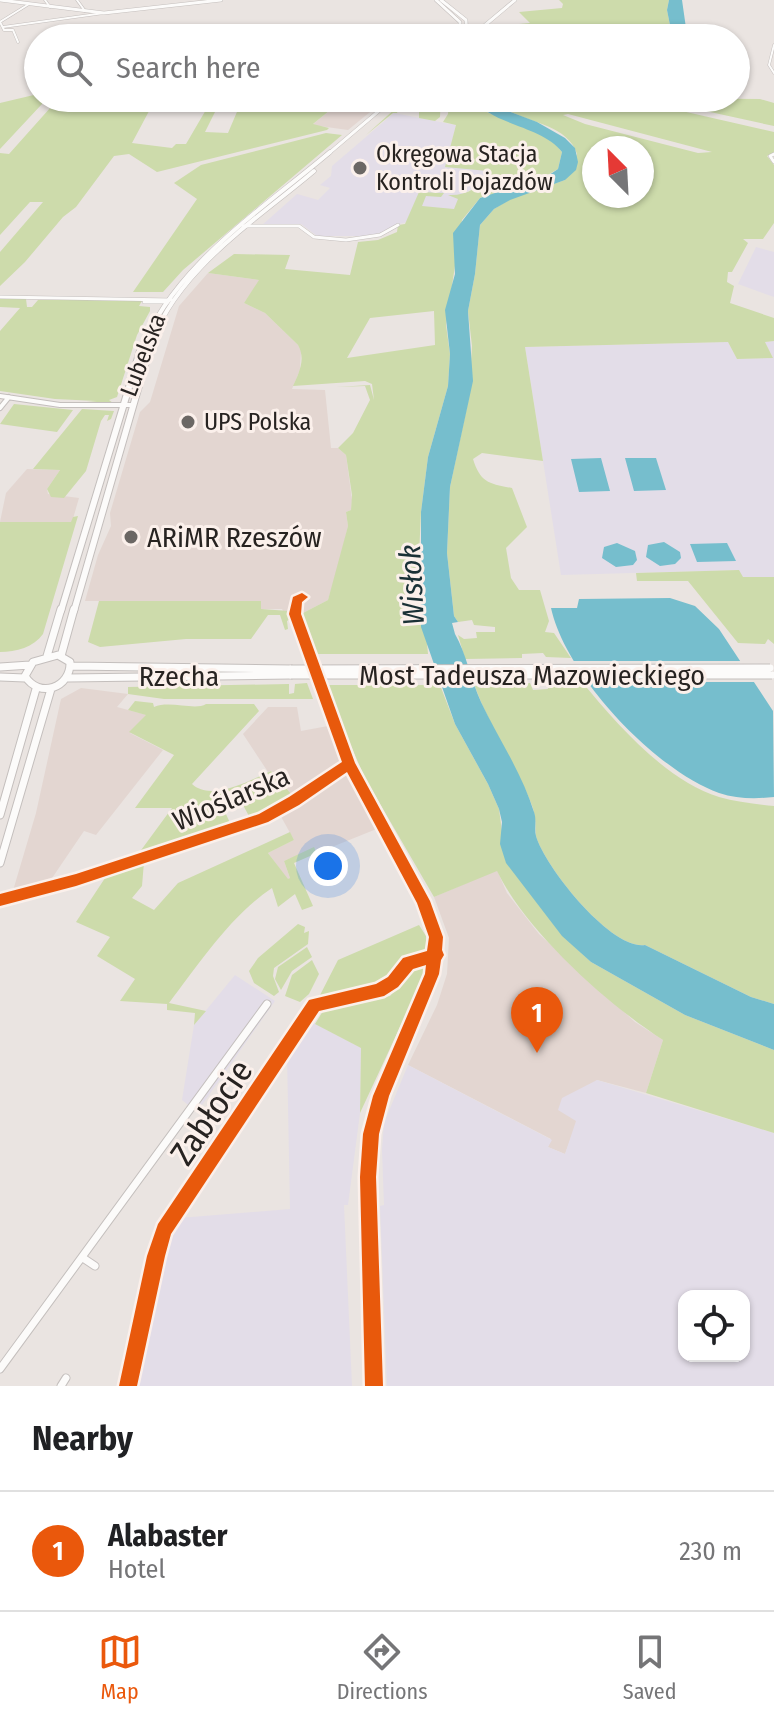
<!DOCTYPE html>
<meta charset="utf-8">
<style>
body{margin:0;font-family:"Fira Sans Condensed",sans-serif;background:#f6f6f6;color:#202124}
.controls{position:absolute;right:24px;bottom:24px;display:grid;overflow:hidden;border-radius:16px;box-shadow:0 2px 6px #0004}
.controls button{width:72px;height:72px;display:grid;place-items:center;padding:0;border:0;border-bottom:2px solid #e0e0e0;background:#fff;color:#202124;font:40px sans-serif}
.compass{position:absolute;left:582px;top:136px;width:72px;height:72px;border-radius:50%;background:#fff;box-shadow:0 2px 6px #0004;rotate:336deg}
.you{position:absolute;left:328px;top:866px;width:28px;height:28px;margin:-20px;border:6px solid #fff;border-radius:50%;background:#1a73e8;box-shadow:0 0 0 12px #1a73e833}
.badge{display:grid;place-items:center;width:52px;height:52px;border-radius:50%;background:#ea580c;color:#fff;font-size:26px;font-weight:700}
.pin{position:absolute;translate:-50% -66px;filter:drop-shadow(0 2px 4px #0008)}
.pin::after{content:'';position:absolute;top:42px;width:28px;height:24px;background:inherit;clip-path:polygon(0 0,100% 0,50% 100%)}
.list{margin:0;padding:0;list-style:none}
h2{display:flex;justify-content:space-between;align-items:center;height:104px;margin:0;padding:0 32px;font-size:34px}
h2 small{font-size:26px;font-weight:400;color:#757577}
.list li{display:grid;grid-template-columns:52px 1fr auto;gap:24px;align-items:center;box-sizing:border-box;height:120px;padding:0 32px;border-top:2px solid #e0e0e0}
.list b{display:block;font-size:30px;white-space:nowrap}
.list p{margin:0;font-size:26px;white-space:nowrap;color:#757577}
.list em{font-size:26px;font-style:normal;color:#757577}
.icon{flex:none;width:44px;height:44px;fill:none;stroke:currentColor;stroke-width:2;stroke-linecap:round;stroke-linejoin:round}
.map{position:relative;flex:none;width:774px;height:1386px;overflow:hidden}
.search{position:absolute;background:#fff;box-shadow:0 2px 6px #0004;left:24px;right:24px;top:24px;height:88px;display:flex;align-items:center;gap:20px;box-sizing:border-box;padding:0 28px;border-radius:44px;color:#757577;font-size:30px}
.sheet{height:224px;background:#fff}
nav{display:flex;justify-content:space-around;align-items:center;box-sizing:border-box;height:112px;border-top:2px solid #e0e0e0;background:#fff;font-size:22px;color:#757577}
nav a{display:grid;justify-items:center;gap:4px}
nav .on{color:#ea580c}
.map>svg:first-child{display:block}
.built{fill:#e3d6d1}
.industrial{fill:#e3dde8;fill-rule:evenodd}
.green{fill:#cddbab;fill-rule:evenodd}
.water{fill:#76becd}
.pier{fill:#eae4e1}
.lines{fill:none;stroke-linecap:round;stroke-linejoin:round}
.minor-far4-casing{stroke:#c4bfbd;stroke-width:3}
.minor-far3-casing{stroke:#c4bfbd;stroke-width:4}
.minor-far2-casing{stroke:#c4bfbd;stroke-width:6}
.minor-far1-casing{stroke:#c4bfbd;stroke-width:7}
.minor-casing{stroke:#c4bfbd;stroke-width:9}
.tertiary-casing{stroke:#c4bfbd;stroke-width:4}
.secondary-far3-casing{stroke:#c4bfbd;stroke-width:4}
.secondary-far2-casing{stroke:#c4bfbd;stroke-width:5}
.secondary-far1-casing{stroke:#c4bfbd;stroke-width:8}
.secondary-casing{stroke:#c4bfbd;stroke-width:9}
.minor-far4{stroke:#fcfbfa;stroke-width:2}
.minor-far3{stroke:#fcfbfa;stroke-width:3}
.minor-far2{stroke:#fcfbfa;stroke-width:4}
.minor-far1{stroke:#fcfbfa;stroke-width:5}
.minor{stroke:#fcfbfa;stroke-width:7}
.tertiary{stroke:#fcfbfa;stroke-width:3}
.secondary-far3{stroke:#fcfbfa;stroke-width:3}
.secondary-far2{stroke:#fcfbfa;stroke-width:4}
.secondary-far1{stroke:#fcfbfa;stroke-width:6}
.secondary{stroke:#fcfbfa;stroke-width:7}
.secondary-bridge-casing{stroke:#c4bfbd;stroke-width:9;stroke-linecap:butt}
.secondary-bridge{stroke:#fcfbfa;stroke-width:7}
.cycleway-casing{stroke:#fbf0eb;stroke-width:5}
.cycleway{fill:#e8590c;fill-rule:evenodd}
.poi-dot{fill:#6b6764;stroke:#fbf0eb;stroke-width:3}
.labels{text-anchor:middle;stroke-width:6;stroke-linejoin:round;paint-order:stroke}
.far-poi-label{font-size:24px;fill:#272321;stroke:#fbf0eb;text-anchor:start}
.far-street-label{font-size:24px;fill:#272321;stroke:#fbf0eb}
.poi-label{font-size:28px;fill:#272321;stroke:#fbf0eb;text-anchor:start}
.street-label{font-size:28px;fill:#272321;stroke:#fbf0eb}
.water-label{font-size:30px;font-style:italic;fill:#1a3136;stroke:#fbf0eb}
.near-street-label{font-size:34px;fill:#272321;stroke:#fbf0eb}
</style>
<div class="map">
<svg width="774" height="1386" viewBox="0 0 774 1386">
<rect width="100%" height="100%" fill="#eae4e1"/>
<path class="built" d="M345,98H359L375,108L348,130L312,125Z
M208,273L260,280L244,303L265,313L298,345L301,351L300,370L292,389L325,390L331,448H338L346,455L352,500L351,510L346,512L348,526L338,568L328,600L303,613L283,611L282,609H260V601H85L98,555L111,526L110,513L140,412L150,402L179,306Z
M27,469L60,470L47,489L48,494L79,498L72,522H0L6,493Z
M81,688L128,694L117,707L147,715L130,733L163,750L96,835L84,831L48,884L12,894L36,813L61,699Z
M268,707H297L301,731L328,726L340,761L293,796L271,771L268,772L243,734Z
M348,770L379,828L317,853L315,848L284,861L290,878L288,880L268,853L294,840L279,813Z
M497,870L507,893L539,934L635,1022L663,1040L646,1093L597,1080L577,1121L565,1154L548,1147L551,1139L408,1065L437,1005L447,974L449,938L434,897Z"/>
<path class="industrial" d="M394,113L456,125L447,162L489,171L481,183L460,196L455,210L399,224L373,236H317L301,224L261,226L297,194L318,200L330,188L320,185L331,176L332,166Z
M756,247L774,252V297L738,284Z
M774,341V577H742L739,570L561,575L525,347L728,342L737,359L773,358L765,342Z
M235,975L275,1001L197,1112L182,1100L194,1025Z
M308,1020L361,1048L360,1113L348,1205H344L352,1386H133L160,1254L179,1218L290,1209L287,1054Z
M408,1065L552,1140L548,1147L565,1154L576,1121L558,1110L562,1098L597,1080L774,1133V1386H387L380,1206L384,1205L382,1150L384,1123ZM684,1296H744V1356H684Z"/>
<path class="green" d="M559,0H669L667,10L671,30L662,38H520L508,25L530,23L519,12L562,8L563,4Z
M38,94V98H46L42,104L0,149V103Z
M59,98H156L132,143L172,148L176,144H186L207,108H217L205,132L228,133L242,100L345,98L313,124L329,128L327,130L157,172L129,154L114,156L76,207L63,217L25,262L0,286V252L43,202H30L0,235V153L9,154Z
M407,98H441L440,117L435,121L419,118V105L402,103L397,113H393L366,135Z
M449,98H476L482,109L489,113L538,132L550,138L562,152L558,169L539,180L480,198L462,220L446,325L450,354L448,386L428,457L421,512L419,556L428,654H316L302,617L303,613L328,600L348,526L346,512L351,510L352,495L346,455L338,448L353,433L370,400L365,386L336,387L370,385L374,400L372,384L365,381L293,386C299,373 306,359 298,345L265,313L244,303L259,280L208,273L234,254L290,255L285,269L350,275L358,242L378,240L397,232L398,225L405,224L419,192L444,193L441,197L426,196L422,206L454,209L458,199L448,195C466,196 481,188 488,171L445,167L456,125L443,122L448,114ZM434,311L435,345L347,358L370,318Z
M493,98H625L774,132V153L767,156L774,165V223L763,239H743L748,243L732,272H728L727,282L734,286L730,303L774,318V341L765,342L773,358L737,359L728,342L525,347L543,461L482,453L473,459C480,482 489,484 512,488L527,527L506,548L511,578L519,590H540L549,621L545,632L554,633L571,658L546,657L543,653L522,654V658L465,659L458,635L464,639L477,638L476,632H495V627L474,625L472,620L458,622L454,616L447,553L450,487L469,397L472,346L468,311L475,274L480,225L494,209L510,199L565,180L577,154C566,119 513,124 493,98ZM568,114L712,152L698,153L585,124L563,115ZM594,148H642V196H594Z
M646,98L760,99L774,103V126Z
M326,133L342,135L183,270L163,292H133L197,199L174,183L201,165Z
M0,298L26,299L27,307H32L38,300L143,299L139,306L150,307V311L137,335L117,397L109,400L113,403H76L97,401L55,399L0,391V331L20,308L0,307Z
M14,404L73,410L57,432L0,424Z
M82,409L114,411L111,419L107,421L109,415H105L101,421L86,471L64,498L51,497L47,489L60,470L33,469Z
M78,516L43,634C34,647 16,652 0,652V522H71L73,517Z
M739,570L743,577H774V644L768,639L765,644L738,643L688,581H637L636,573Z
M99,601H261V609L289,611L292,618L287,621L288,629L285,630L280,615H268L251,639H186L100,647L88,642Z
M582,682C616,723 666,781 719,797C736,802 756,804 774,806V1004L751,997L645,945C611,950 545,867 536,836C535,831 536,824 535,818C534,808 529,798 525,789C509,754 487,721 474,684L530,683L533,690L548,689L547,683Z
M307,683L313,699H164L128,694V687L289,684V694L294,693L295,684Z
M324,685H440L455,724L488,784L499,809L506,862L562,935L591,962L685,1015L774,1050V1133L646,1093L663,1040C607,1004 526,931 497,871L434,897L365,778Z
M135,701L153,703L154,707C170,700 195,711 206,704H254L259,711L192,784C211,802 251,780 271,771L293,796L250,818L236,792L218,797L231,825L136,857L172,808H135L174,755L129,732L146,715L128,710Z
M290,832L294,840L268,853L288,879L290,878L284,861L314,847L317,853L294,863L313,906L302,910L295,894L278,907L272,888C230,916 199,964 169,1003L206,1011L194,1025L195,1013L167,1010V1004L120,1001L135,979L97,956L110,937L76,922L109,872L144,862L142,886L132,898L154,910L178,883Z
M298,924L305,927L304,933L309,931L308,944L274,968L273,976L279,992L274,996L254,983L249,971L258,958Z
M419,925L426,936V950L406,956L385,979L370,987L318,999L338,960Z
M307,947L312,957L292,971L281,990L275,979L278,967Z
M312,960L319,974L309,994L300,1002L285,996L292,975Z
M422,965L427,966L420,984L360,1113L361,1048L315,1024L323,1011L390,996L415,967Z"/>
<path class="water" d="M669,0H682L686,28L682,38H662L671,30L667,10Z
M476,98H493L503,109L537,122L565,138L575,148L578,162L576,170L565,180L510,200L494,209L480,225L475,274L468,311L473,381L450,487L447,553L454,616L458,622L452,623L455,634C466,653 471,680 481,702C498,738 522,773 534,812C537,820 534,829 536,836C545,867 611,950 645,945L751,997L774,1004V1050L685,1015L591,962L562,936L506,863L500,844L502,822L499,809L488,784L455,724L421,627V512L428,457L448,386L450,354L445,310L455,274L453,233L480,198L549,175L558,169L562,152C542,125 485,124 476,98Z
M601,458L610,491L579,492L571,459Z
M625,458H656L666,490L634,491Z
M664,542L680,552L681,558L675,564L660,566L646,557L648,545Z
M617,543L635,551L637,560L633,565L616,567L602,558L604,547Z
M727,543L736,561L697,562L690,544Z
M670,598L695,606L719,629L773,711L774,797C756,799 737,799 719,793C655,770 566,676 551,608H577L579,599Z"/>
<path class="pier" d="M568,661H747L761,682H583Z"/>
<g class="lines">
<defs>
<path id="minor-far4" d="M45,0L50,7
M77,0L85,11
M3,27L104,13
M18,42L13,30H4L0,22L29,4
M774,45L769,65L774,73"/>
<path id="minor-far3" d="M774,154L770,156L774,162
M243,226H299L314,237L346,240L380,235L398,225
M0,297L172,300
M144,302H168"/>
<path id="minor-far2" d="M0,396L60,405H133
M0,408L9,397
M295,611L297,600L302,597"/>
<path id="minor-far1" d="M296,609L349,764L423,901L436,937L435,948
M0,900L76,880L263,818L349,764"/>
<path id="minor" d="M83,1258L95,1266
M0,1369L267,1004
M61,1386L66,1378
M128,1386L164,1230L314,1005L379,991L393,982L408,963L437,955
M374,1386L368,1177L371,1134L381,1096L432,974L435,946"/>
<path id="tertiary" d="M0,0L104,13L221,0
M469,32L484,26L515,0"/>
<path id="secondary-far3" d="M436,0L460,22V38
M441,0L466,20L467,38
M328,154L394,98"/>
<path id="secondary-far2" d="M140,353C171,267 263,209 330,152
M148,353C171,273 255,221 314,171"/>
<path id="secondary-far1" d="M61,611L140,351
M74,611L149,351"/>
<path id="secondary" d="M58,655L70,662C71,688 39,699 25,676L33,662Z
M47,656L61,609
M61,656L74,609
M71,666L291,669
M0,667L30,665
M0,677L25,678
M68,678L291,675
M0,815L36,689
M0,863L51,689"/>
</defs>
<use href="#minor-far4" class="minor-far4-casing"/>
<use href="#minor-far3" class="minor-far3-casing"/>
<use href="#minor-far2" class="minor-far2-casing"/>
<use href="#minor-far1" class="minor-far1-casing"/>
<use href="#minor" class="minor-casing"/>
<use href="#tertiary" class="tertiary-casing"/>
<use href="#secondary-far3" class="secondary-far3-casing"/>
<use href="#secondary-far2" class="secondary-far2-casing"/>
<use href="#secondary-far1" class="secondary-far1-casing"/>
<use href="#secondary" class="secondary-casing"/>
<use href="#minor-far4" class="minor-far4"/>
<use href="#minor-far3" class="minor-far3"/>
<use href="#minor-far2" class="minor-far2"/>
<use href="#minor-far1" class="minor-far1"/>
<use href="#minor" class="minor"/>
<use href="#tertiary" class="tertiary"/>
<use href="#secondary-far3" class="secondary-far3"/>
<use href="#secondary-far2" class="secondary-far2"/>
<use href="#secondary-far1" class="secondary-far1"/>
<use href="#secondary" class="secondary"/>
<defs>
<path id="secondary-bridge" d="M291,669L770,668
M291,675H772"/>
</defs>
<use href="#secondary-bridge" class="secondary-bridge-casing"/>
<use href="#secondary-bridge" class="secondary-bridge"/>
<defs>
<path id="cycleway" d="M302,593L308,597L302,602L301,614L355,763L430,901L443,937L442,950L444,955L441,960L439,974L389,1096L379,1134L376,1177L383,1386H365L360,1177L363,1134L373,1096L425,974L426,965L413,969L398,987L384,996L319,1011L171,1234L165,1256L137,1386H119L147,1256L158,1224L309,1000L376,984L388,977L403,958L427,951L429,937L417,903L347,772L299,805L268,822L76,886L0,906V894L76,874L259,814L289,797L342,762L289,614L293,597Z"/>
</defs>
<use href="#cycleway" class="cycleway-casing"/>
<use href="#cycleway" class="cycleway"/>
</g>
<g class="poi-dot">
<circle cx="360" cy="168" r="8"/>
<circle cx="188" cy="422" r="8"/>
<circle cx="131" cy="537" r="8"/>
</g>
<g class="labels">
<g class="far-poi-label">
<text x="376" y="162">Okręgowa Stacja<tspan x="376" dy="28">Kontroli Pojazdów</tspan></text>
<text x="204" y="430">UPS Polska</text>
</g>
<g class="far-street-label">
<text transform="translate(143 355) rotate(-69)" y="8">Lubelska</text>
</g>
<g class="poi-label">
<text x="147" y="547">ARiMR Rzeszów</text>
</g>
<g class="street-label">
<text x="532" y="685">Most Tadeusza Mazowieckiego</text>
<text x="179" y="686">Rzecha</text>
<text transform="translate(231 798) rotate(-23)" y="10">Wioślarska</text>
</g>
<g class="water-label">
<text transform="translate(412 585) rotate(-93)" y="10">Wisłok</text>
</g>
<g class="near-street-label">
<text transform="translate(211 1112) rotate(-56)" y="12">Zabłocie</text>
</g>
</g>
</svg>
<div class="controls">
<button><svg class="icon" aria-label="locate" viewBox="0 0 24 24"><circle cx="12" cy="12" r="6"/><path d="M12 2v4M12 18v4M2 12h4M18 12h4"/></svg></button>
</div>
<svg class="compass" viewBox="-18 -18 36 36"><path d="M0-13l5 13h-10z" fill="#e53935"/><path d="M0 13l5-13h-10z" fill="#757577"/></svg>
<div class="you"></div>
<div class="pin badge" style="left:537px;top:1053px">1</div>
<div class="search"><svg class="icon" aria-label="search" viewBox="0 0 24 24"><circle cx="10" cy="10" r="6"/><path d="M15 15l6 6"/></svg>Search here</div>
</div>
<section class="sheet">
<h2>Nearby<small></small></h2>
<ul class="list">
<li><span class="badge">1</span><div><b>Alabaster</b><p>Hotel</p></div><em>230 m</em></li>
</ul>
</section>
<nav>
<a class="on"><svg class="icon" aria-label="map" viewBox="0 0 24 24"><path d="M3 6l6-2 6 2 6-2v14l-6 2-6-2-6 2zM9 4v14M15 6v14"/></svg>Map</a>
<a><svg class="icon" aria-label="directions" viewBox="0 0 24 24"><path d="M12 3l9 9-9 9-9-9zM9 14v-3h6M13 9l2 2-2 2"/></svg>Directions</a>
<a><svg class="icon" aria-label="saved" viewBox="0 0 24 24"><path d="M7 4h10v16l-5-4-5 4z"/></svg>Saved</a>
</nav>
